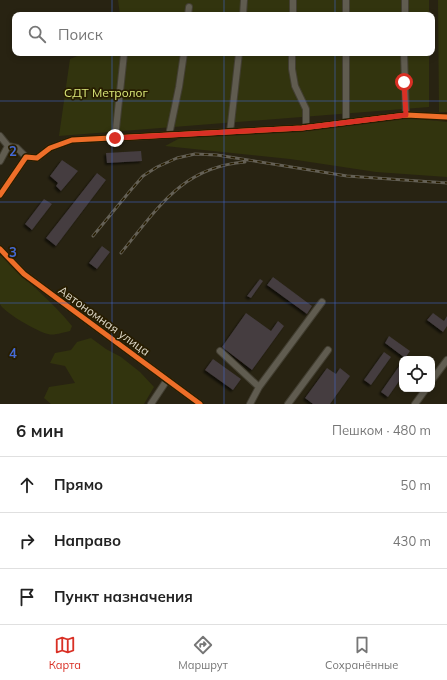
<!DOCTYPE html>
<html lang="ru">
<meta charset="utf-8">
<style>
body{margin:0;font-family:Mulish,sans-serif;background:#f6f6f6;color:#222}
.controls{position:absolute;right:12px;bottom:12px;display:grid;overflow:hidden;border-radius:8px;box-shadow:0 2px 6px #0003}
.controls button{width:36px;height:36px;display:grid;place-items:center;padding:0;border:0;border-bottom:1px solid #e0e0e0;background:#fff;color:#222;font:20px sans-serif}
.stop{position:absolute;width:12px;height:12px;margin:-9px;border:3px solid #d93025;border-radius:50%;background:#fff}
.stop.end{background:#d93025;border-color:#fff;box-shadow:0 1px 4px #0008}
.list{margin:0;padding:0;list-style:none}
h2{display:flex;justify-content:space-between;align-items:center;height:52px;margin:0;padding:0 16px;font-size:17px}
h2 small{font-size:13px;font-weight:400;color:#767676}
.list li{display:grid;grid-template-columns:26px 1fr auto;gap:12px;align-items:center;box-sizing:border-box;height:56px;padding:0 16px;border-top:1px solid #e0e0e0}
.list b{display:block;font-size:15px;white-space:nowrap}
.list em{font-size:13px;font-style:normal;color:#767676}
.icon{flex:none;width:22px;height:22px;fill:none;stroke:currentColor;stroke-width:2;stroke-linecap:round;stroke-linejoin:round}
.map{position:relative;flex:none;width:447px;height:404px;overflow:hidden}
.search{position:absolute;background:#fff;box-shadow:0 2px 6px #0003;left:12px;right:12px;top:12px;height:44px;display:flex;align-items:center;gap:10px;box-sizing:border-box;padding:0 14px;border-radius:8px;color:#767676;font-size:15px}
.sheet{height:220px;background:#fff}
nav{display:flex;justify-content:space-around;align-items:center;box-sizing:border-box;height:56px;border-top:1px solid #e0e0e0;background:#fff;font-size:11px;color:#767676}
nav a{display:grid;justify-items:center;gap:2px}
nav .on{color:#d93025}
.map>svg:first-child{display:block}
.green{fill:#32340e}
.building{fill:#443c3f;filter:url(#shadow)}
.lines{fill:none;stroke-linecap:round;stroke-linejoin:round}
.minor-casing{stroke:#423e31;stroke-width:8}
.minor{stroke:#605c50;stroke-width:6}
.rail-casing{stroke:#646055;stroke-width:3}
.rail{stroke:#271d01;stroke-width:1.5;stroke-dasharray:4.5;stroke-linecap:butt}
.cycleway-casing{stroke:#271d01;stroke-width:8}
.cycleway{stroke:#ee6e29;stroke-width:5}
.route{stroke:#d93025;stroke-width:5}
.grid{fill:none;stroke:#446ad5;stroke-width:1;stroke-opacity:0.55}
.labels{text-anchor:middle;stroke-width:3.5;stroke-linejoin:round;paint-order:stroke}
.park-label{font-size:12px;fill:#dae878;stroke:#271d01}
.street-label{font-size:12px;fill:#ded8c7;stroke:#271d01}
.grid-label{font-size:13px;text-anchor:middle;font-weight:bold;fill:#446ad5;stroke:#271d01;stroke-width:3.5;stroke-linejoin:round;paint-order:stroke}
</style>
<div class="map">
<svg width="447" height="404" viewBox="0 0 447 404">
<defs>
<filter id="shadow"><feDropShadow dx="-2" dy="2" stdDeviation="1" flood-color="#0009"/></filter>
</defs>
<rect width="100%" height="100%" fill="#282312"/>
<path class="green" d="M118,0H429V15H120Z
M438,0H447V112H439Z
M85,53H429V107L59,136L70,59Z
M404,117L447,122V177L376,172L290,159L165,146L182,137L301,131Z
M0,256H2C25,280 51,300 72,326L70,331C64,332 54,336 48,334C38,332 3,312 0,304Z
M91,338L106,349L121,357L140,372L154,387L144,404H51L44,398L49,387L75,383L65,366L50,363L55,353L71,350L77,342Z"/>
<path class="building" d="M141,151L142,161L107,163L106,153Z
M62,160L78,171L61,191L56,186L58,183L50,176Z
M97,173L106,180L56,246L46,238Z
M44,199L52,204L32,230L25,224Z
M102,246L110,252L97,269L89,263Z
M273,277L312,306L307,314L267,285Z
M260,279L263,281L251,298L247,296Z
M246,313L271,331L278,321L284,326L252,370L222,347Z
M433,313L444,321L447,316V326L443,332L427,320Z
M389,336L410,351L405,358L385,343Z
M384,352L391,357L371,385L364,380Z
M213,359L241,379L233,390L205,370Z
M402,362V377L388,397L381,392Z
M327,368L336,374L340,368L350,376L330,404H313L305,398Z"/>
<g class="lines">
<defs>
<path id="minor" d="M346,0V15
M188,15L189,7
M243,15L244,0
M293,15V0
M405,15V0
M292,53V69L295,86L306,109V128
M404,53L406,115
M346,123V53
M230,132L239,53
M169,135L179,87L184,53
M0,136L8,146L0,161
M115,138L124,54
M8,146L17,148L26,157L37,158L50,148L72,140L302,128L406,115L447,117
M0,195L26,157
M0,249L24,274L200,404
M220,351L259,387
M432,380L447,360
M151,404L167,380
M250,404L259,387L322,302
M288,404L328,350
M415,404L426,389"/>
</defs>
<use href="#minor" class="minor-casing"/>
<use href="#minor" class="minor"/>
<defs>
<path id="rail" d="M93,236L130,191L143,176L157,167L177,158L195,154L217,155L347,176L447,183
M121,253C158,208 182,167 245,162"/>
</defs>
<use href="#rail" class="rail-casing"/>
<use href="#rail" class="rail"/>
<defs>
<path id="cycleway" d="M0,195L26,157L37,158L50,148L72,140L302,128L406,115L447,117
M0,249L24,274L200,404"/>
</defs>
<use href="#cycleway" class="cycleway-casing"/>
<use href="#cycleway" class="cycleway"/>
</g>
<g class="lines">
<path class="route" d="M115,138L302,128L406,115L404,82"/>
</g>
<path class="grid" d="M112,0V15M224,0V15M335,0V15M112,53V404M224,53V404M335,53V404M0,101H447M0,202H447M0,303H447"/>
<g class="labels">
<g class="park-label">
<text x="106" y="97">СДТ Метролог</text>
</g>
<g class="street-label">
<text transform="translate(104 321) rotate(36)" y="4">Автономная улица</text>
</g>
</g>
<g class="grid-label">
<text x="13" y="156">2</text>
<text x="13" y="257">3</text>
<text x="13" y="358">4</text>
</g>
</svg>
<div class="controls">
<button><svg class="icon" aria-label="locate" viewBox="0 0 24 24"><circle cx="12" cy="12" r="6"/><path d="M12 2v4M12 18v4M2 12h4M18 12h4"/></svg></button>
</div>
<div class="stop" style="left:404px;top:82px"></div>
<div class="stop end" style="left:115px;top:138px"></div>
<div class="search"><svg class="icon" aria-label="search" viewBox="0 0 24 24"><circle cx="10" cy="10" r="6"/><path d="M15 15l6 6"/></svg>Поиск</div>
</div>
<section class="sheet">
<h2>6 мин<small>Пешком · 480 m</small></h2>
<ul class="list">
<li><svg class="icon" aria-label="ahead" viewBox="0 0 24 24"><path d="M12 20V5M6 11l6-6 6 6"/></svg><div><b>Прямо</b></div><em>50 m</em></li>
<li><svg class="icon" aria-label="right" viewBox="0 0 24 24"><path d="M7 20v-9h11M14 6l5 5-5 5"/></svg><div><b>Направо</b></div><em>430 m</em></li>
<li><svg class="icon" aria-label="arrive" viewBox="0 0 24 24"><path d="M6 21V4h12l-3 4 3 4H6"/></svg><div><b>Пункт назначения</b></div></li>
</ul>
</section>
<nav>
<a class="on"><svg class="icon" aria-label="map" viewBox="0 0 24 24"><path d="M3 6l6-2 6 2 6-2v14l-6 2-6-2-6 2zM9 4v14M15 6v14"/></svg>Карта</a>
<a><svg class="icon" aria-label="directions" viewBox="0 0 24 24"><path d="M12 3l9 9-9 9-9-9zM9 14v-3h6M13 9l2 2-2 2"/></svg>Маршрут</a>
<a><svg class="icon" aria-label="saved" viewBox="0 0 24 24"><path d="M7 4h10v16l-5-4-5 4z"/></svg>Сохранённые</a>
</nav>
